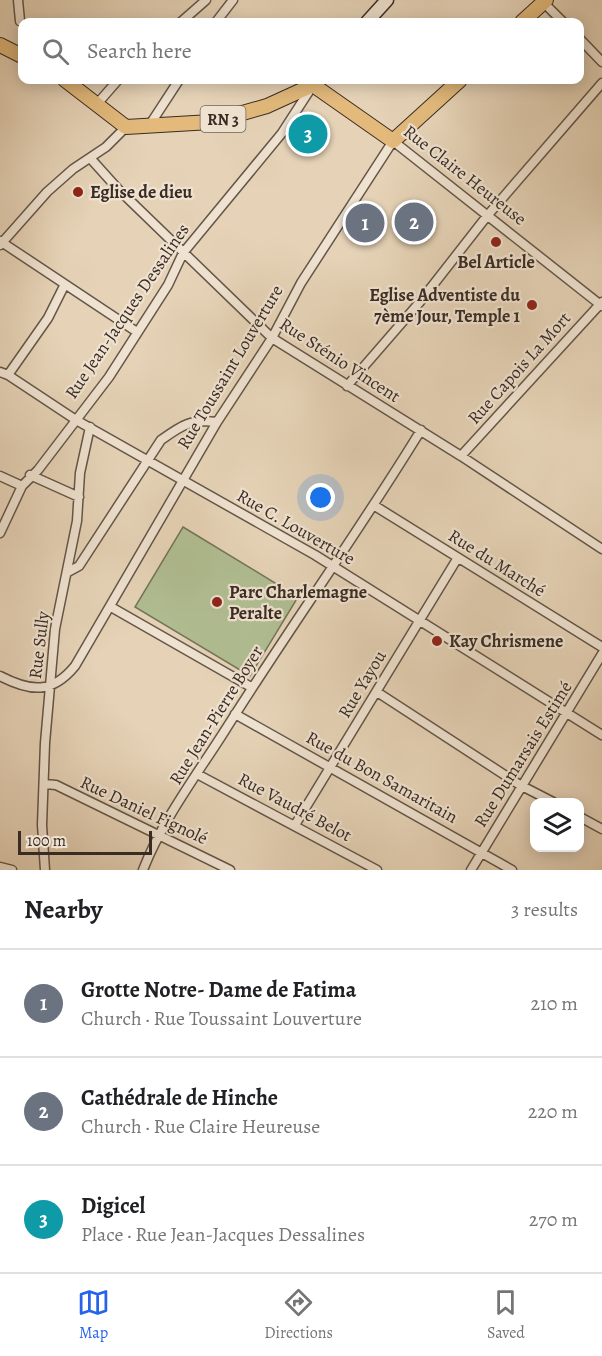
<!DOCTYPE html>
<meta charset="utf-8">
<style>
body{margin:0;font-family:Alegreya,serif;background:#f2f2f2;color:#202124}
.controls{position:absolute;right:18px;bottom:18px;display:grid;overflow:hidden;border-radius:12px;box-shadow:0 3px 15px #0003}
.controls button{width:54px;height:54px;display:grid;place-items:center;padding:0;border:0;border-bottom:2px solid #e0e0e0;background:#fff;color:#202124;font:30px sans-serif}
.scale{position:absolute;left:18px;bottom:15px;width:134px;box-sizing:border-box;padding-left:6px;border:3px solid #392c24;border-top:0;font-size:16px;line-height:21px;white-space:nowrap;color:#392c24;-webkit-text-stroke:4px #efe2d0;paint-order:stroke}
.you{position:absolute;left:321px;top:498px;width:21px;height:21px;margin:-15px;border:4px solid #fff;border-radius:50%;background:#1a73e8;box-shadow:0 0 0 9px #1a73e833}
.badge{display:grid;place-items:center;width:39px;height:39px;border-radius:50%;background:#2563eb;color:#fff;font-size:20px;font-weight:700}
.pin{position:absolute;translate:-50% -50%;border:3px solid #fff;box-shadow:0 2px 6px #0006}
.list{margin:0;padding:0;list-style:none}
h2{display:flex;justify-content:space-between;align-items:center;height:78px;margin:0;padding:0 24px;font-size:26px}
h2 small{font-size:20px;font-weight:400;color:#757577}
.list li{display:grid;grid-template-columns:39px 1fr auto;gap:18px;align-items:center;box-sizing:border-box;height:108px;padding:0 24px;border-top:2px solid #e0e0e0}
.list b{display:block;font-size:22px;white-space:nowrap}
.list p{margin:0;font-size:20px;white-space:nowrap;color:#757577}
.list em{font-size:20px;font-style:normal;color:#757577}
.icon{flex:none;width:33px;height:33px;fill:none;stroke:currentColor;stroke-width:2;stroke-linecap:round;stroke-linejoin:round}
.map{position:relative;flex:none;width:602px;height:870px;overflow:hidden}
.search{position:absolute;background:#fff;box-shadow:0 3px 15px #0003;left:18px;right:18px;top:18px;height:66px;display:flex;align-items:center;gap:15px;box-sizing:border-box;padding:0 21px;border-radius:12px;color:#757577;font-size:22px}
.sheet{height:402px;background:#fff}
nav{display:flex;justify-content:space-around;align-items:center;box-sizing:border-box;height:84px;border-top:2px solid #e0e0e0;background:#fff;font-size:16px;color:#757577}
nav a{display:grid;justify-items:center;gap:3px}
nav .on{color:#2563eb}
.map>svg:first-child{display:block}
.grass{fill:#b0be92;stroke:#74755b;stroke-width:1.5}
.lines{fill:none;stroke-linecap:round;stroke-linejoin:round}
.street-casing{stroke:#645649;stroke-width:11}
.secondary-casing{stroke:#392c24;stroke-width:15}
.primary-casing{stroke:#392c24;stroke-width:16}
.street{stroke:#efe2d0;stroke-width:8}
.secondary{stroke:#efe2d0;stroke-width:12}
.primary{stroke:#e3ba7c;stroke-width:14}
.poi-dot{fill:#8f2418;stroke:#efe2d0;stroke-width:2}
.labels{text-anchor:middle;stroke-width:4.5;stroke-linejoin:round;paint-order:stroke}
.shield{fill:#efe2d0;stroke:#706358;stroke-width:1.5}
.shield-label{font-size:16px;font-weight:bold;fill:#392c24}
.street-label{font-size:18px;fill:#392c24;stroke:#efe2d0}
.poi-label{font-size:18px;font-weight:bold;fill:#392c24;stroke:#efe2d0;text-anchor:start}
</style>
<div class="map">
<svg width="602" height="870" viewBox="0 0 602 870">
<rect width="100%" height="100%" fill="#e6d3b7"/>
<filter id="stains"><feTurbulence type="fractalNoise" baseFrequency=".00333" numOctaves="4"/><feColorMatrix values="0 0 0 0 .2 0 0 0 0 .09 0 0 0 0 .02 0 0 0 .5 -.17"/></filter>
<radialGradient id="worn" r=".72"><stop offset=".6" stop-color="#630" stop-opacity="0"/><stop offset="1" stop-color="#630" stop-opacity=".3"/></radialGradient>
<path class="grass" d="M183,527L298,597L250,676L135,607Z"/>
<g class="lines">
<defs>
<path id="street" d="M18,0L20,21
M541,0L563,22
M181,22L206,0
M216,22L233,0
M580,39L602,62
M97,104L118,80
M149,126L179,80
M91,159L118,189L272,338L461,456L602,549
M0,241L137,332
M0,245L47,192L73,169L106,147L126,127
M0,372L8,375L76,420L315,555L602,735
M8,375L48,318L64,286
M347,386L419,303L487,216L602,83
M461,456L602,302
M30,475L79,497
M0,476L22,486
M375,506L602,647
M0,533L22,486L38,470L109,377L168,285L183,253L282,133L313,85L301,80
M68,572L79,566L161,440C182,425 190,419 217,422
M111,607L251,687
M0,676C31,692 52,694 75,666L217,422L272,338L301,283L393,141L602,306
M377,692L520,785L553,802
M235,714L512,870
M197,774L377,870
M44,784L56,785L230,870
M580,817L602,829
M295,825L457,559
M0,867L12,870
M45,870L42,825L45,743L55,629L77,521L80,473L90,427
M143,870C162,821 196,776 224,732C288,630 358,533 421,430
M471,870L602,654"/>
<path id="secondary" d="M367,22L387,0"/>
<path id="primary" d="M522,22L546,0
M0,45L22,56
M65,80L126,127L211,122L267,106L313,85L393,141L460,80"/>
</defs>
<use href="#street" class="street-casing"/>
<use href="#secondary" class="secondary-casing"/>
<use href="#primary" class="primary-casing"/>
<use href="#street" class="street"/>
<use href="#secondary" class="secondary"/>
<use href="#primary" class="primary"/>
</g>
<g class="poi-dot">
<circle cx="78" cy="192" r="6"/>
<circle cx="496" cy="242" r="6"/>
<circle cx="532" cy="305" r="6"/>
<circle cx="217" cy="602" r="6"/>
<circle cx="437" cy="641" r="6"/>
</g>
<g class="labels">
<rect class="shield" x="200.5" y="106" width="45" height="26" rx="4.5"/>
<g class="shield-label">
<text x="223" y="125">RN 3</text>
</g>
<g class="street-label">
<text transform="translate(465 175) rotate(38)" y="6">Rue Claire Heureuse</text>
<text transform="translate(127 311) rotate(-56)" y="6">Rue Jean-Jacques Dessalines</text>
<text transform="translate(340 360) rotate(33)" y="6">Rue Sténio Vincent</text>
<text transform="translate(230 367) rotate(-59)" y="6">Rue Toussaint Louverture</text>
<text transform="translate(519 368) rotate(-48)" y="6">Rue Capois La Mort</text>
<text transform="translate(296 527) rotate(30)" y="6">Rue C. Louverture</text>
<text transform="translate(497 563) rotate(32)" y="6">Rue du Marché</text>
<text transform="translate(39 645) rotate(-83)" y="6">Rue Sully</text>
<text transform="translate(362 684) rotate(-59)" y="6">Rue Yayou</text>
<text transform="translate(216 715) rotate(-58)" y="6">Rue Jean-Pierre Boyer</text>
<text transform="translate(523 754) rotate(-58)" y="6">Rue Dumarsais Estimé</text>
<text transform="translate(382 777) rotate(29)" y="6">Rue du Bon Samaritain</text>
<text transform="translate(295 807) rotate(28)" y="6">Rue Vaudré Belot</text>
<text transform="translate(144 810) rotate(25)" y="6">Rue Daniel Fignolé</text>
</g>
<g class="poi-label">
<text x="90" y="198">Eglise de dieu</text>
<text x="496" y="268" text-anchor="middle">Bel Article</text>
<text x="520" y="301" text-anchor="end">Eglise Adventiste du<tspan x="520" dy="21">7ème Jour, Temple 1</tspan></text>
<text x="229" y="598">Parc Charlemagne<tspan x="229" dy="21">Peralte</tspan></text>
<text x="449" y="647">Kay Chrismene</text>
</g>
</g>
<rect width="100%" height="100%" filter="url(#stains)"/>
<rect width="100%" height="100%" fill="url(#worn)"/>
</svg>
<div class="controls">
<button><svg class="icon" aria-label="layers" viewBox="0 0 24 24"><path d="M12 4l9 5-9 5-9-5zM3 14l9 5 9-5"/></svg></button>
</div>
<div class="scale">100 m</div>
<div class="you"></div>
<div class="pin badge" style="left:365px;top:223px;background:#6b7280">1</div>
<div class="pin badge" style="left:414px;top:222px;background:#6b7280">2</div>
<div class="pin badge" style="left:308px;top:134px;background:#0f9aa8">3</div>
<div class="search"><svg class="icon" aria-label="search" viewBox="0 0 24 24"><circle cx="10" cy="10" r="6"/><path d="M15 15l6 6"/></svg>Search here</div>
</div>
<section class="sheet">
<h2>Nearby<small>3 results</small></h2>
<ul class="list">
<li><span class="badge" style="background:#6b7280">1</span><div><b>Grotte Notre- Dame de Fatima</b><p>Church · Rue Toussaint Louverture</p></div><em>210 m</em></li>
<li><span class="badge" style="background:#6b7280">2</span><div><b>Cathédrale de Hinche</b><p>Church · Rue Claire Heureuse</p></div><em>220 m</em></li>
<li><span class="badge" style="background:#0f9aa8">3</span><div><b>Digicel</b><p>Place · Rue Jean-Jacques Dessalines</p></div><em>270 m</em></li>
</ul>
</section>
<nav>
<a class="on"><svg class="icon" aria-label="map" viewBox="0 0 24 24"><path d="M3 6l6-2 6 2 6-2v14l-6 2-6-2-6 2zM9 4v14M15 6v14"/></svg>Map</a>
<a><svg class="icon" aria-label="directions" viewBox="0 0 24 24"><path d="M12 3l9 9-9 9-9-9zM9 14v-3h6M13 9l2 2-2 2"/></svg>Directions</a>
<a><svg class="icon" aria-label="saved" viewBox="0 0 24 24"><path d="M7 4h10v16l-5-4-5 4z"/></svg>Saved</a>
</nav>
